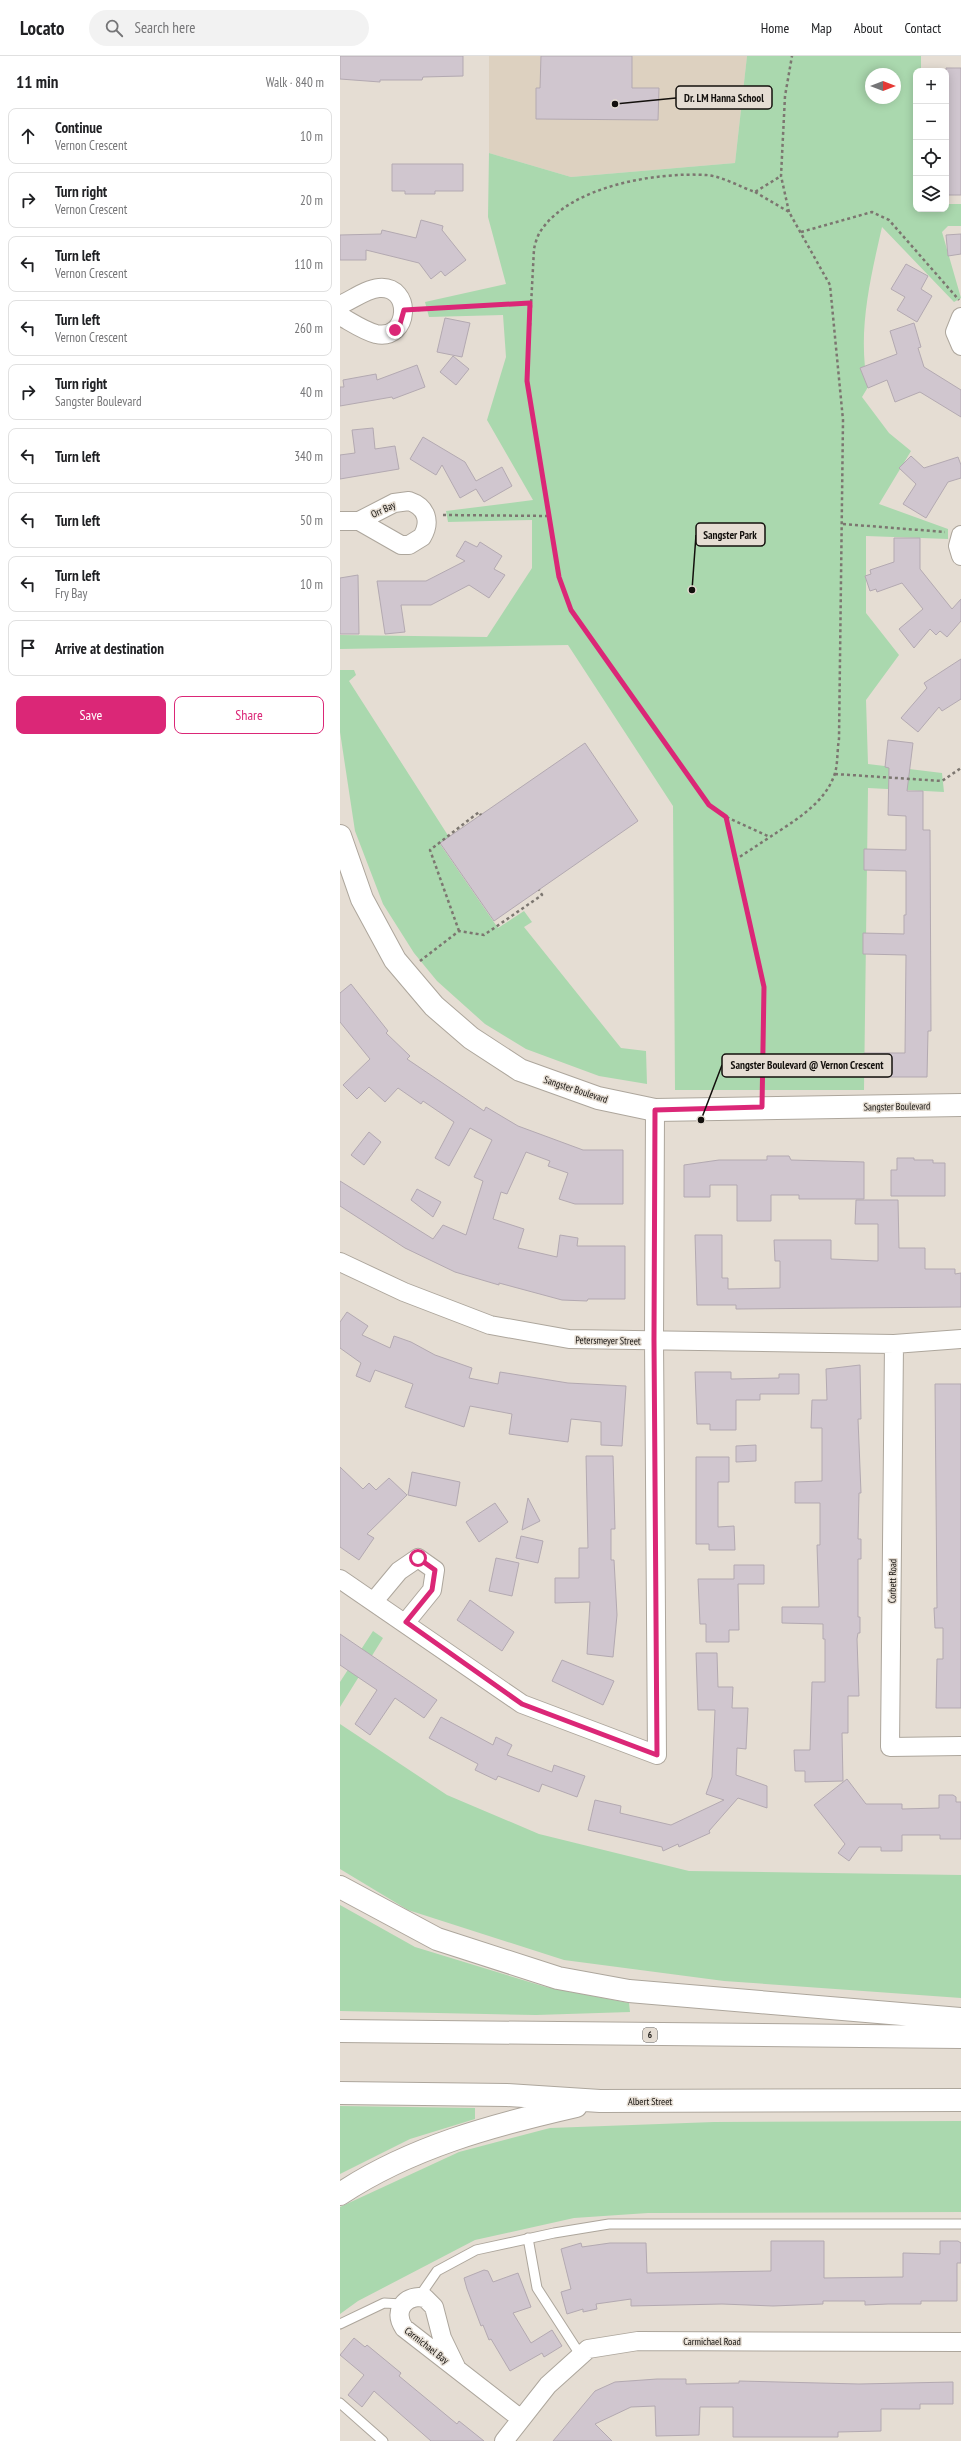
<!DOCTYPE html>
<meta charset="utf-8">
<style>
body{margin:0;font-family:"PT Sans Narrow",sans-serif;background:#f2f2f2;color:#202124}
.controls{position:absolute;right:12px;top:12px;display:grid;overflow:hidden;border-radius:8px;box-shadow:0 2px 10px #0003}
.controls button{width:36px;height:36px;display:grid;place-items:center;padding:0;border:0;border-bottom:1px solid #e0e0e0;background:#fff;color:#202124;font:20px sans-serif}
.compass{position:absolute;left:525px;top:12px;width:36px;height:36px;border-radius:50%;background:#fff;box-shadow:0 2px 10px #0003;rotate:90deg}
.stop{position:absolute;width:12px;height:12px;margin:-9px;border:3px solid #db2777;border-radius:50%;background:#fff}
.stop.end{background:#db2777;border-color:#fff;box-shadow:0 1px 4px #0008}
.list{margin:0;padding:0;list-style:none}
h2{display:flex;justify-content:space-between;align-items:center;height:52px;margin:0;padding:0 16px;font-size:17px}
h2 small{font-size:13px;font-weight:400;color:#757577}
.list li{display:grid;grid-template-columns:26px 1fr auto;gap:12px;align-items:center;box-sizing:border-box;height:56px;margin:0 8px 8px;padding:0 8px;border:1px solid #e0e0e0;border-radius:8px}
.list b{display:block;font-size:15px;white-space:nowrap}
.list p{margin:0;font-size:13px;white-space:nowrap;color:#757577}
.list em{font-size:13px;font-style:normal;color:#757577}
.actions{display:flex;gap:8px;padding:12px 16px}
.actions a{flex:1;padding:9px 0;border:1px solid #db2777;border-radius:8px;text-align:center;font-size:14px;color:#db2777}
.actions .main{background:#db2777;color:#fff}
.icon{flex:none;width:22px;height:22px;fill:none;stroke:currentColor;stroke-width:2;stroke-linecap:round;stroke-linejoin:round}
.map{position:relative;flex:none;width:621px;height:2385px;overflow:hidden}
header{display:flex;align-items:center;gap:24px;box-sizing:border-box;height:56px;padding:0 20px;background:#fff;border-bottom:1px solid #e0e0e0}
header strong{font-size:19px}
nav{display:flex;gap:22px;margin-inline-start:auto;font-size:14px}
.search{width:280px;height:36px;background:#f2f2f2;display:flex;align-items:center;gap:10px;box-sizing:border-box;padding:0 14px;border-radius:22px;color:#757577;font-size:15px}
main{display:flex}
aside{flex:1;background:#fff}
.map>svg:first-child{display:block}
.built{fill:#ddd1c0}
.green{fill:#aad8ae;fill-rule:evenodd}
.building{fill:#d0c6cf;stroke:#b3a9b1}
.lines{fill:none;stroke-linecap:round;stroke-linejoin:round}
.service-casing{stroke:#ada69c;stroke-width:11}
.minor-casing{stroke:#ada69c;stroke-width:20}
.tertiary-casing{stroke:#ada69c;stroke-width:24}
.motorway-casing{stroke:#ada69c;stroke-width:24}
.path{stroke:#7c7670;stroke-width:2.5;stroke-dasharray:3 3;stroke-linecap:butt}
.service{stroke:#fff;stroke-width:9}
.minor{stroke:#fff;stroke-width:18}
.tertiary{stroke:#fff;stroke-width:22}
.motorway{stroke:#fff;stroke-width:22}
.route{stroke:#db2777;stroke-width:5}
.labels{text-anchor:middle;stroke-width:3;stroke-linejoin:round;paint-order:stroke}
.shield{fill:#e5ddd3;stroke:#524e48;stroke-width:1}
.shield-label{font-size:9px;font-weight:bold;fill:#13100d}
.street-label{font-size:10px;fill:#13100d;stroke:#e5ddd3}
.leader{fill:none;stroke:#13100d;stroke-width:1.5}
.callout-dot{fill:#13100d;stroke:#e5ddd3;stroke-width:1.5}
.callout{fill:#e5ddd3;stroke:#13100d;stroke-width:1.5}
.callout-label{font-size:11px;text-anchor:middle;font-weight:bold;fill:#13100d}
</style>
<header>
<strong>Locato</strong>
<div class="search"><svg class="icon" aria-label="search" viewBox="0 0 24 24"><circle cx="10" cy="10" r="6"/><path d="M15 15l6 6"/></svg>Search here</div>
<nav><a>Home</a><a>Map</a><a>About</a><a>Contact</a></nav>
</header>
<main>
<aside>
<h2>11 min<small>Walk · 840 m</small></h2>
<ul class="list">
<li><svg class="icon" aria-label="ahead" viewBox="0 0 24 24"><path d="M12 20V5M6 11l6-6 6 6"/></svg><div><b>Continue</b><p>Vernon Crescent</p></div><em>10 m</em></li>
<li><svg class="icon" aria-label="right" viewBox="0 0 24 24"><path d="M7 20v-9h11M14 6l5 5-5 5"/></svg><div><b>Turn right</b><p>Vernon Crescent</p></div><em>20 m</em></li>
<li><svg class="icon" aria-label="left" viewBox="0 0 24 24"><path d="M17 20v-9H6M10 6l-5 5 5 5"/></svg><div><b>Turn left</b><p>Vernon Crescent</p></div><em>110 m</em></li>
<li><svg class="icon" aria-label="left" viewBox="0 0 24 24"><path d="M17 20v-9H6M10 6l-5 5 5 5"/></svg><div><b>Turn left</b><p>Vernon Crescent</p></div><em>260 m</em></li>
<li><svg class="icon" aria-label="right" viewBox="0 0 24 24"><path d="M7 20v-9h11M14 6l5 5-5 5"/></svg><div><b>Turn right</b><p>Sangster Boulevard</p></div><em>40 m</em></li>
<li><svg class="icon" aria-label="left" viewBox="0 0 24 24"><path d="M17 20v-9H6M10 6l-5 5 5 5"/></svg><div><b>Turn left</b></div><em>340 m</em></li>
<li><svg class="icon" aria-label="left" viewBox="0 0 24 24"><path d="M17 20v-9H6M10 6l-5 5 5 5"/></svg><div><b>Turn left</b></div><em>50 m</em></li>
<li><svg class="icon" aria-label="left" viewBox="0 0 24 24"><path d="M17 20v-9H6M10 6l-5 5 5 5"/></svg><div><b>Turn left</b><p>Fry Bay</p></div><em>10 m</em></li>
<li><svg class="icon" aria-label="arrive" viewBox="0 0 24 24"><path d="M6 21V4h12l-3 4 3 4H6"/></svg><div><b>Arrive at destination</b></div></li>
</ul>
<div class="actions"><a class="main">Save</a><a>Share</a></div>
</aside>
<div class="map">
<svg width="621" height="2385" viewBox="0 0 621 2385">
<rect width="100%" height="100%" fill="#e5ddd3"/>
<path class="built" d="M149,0H407L395,107L231,121L149,97Z"/>
<path class="green" d="M407,0H581V15H576V153H606V148H621V170H608L602,176L621,242L614,246L542,171C530,224 517,277 528,331L522,341L549,377L571,395L539,448L608,473V483L526,480V557L559,599L526,644L528,708L602,717L604,736L528,732L524,1034H335L333,750L228,589L0,593V579L147,581L192,512V464L108,466L106,455L193,444L147,364L166,301L163,259L89,261L85,246L166,228L148,161L149,97L231,121L395,107ZM531,18H555V42H531Z
M0,614H14L16,619L9,625L109,781L100,788L158,872L184,855L192,866L184,871L281,992L306,995L307,1028L259,1020L186,993L145,968L97,925L74,897L43,848L15,775L0,676Z
M33,1575L43,1582L0,1651V1626Z
M0,1668L107,1739L199,1778L349,1815L621,1819V1942L384,1925L224,1904L68,1854L0,1813Z
M0,1849L75,1891L206,1931L289,1947L290,1956L196,1959L0,1955Z
M0,2050L135,2052V2063L70,2083L0,2118Z
M621,2065V2156L308,2157L234,2162L135,2184L18,2245L0,2258V2151L119,2096L210,2072L374,2066Z"/>
<path class="building" d="M0,0H123V20L83,21L82,24H40V26L0,23Z
M201,0H292V32H319L318,64L196,63V32H200Z
M606,12H621V139H606Z
M52,108H123V135H95V138H65V135H52Z
M81,164L103,170L102,174L126,204L105,220L101,215L91,223L79,207L26,194V204H0V179L41,178L42,174L76,182Z
M621,178V198L608,200L606,179Z
M566,208L588,220L581,233L592,240L577,266L557,254L565,241L551,233Z
M105,262L130,267L122,301L97,296Z
M574,267L581,291L578,292L584,311L621,334V361L580,336L555,346L547,324L528,332L520,312L557,298L550,275Z
M113,300L129,313L116,329L100,316Z
M77,309L85,331L53,343L52,341L0,350V331H4L3,324L36,318L37,324Z
M33,372L35,393L55,390L59,413L0,423V399L15,397L12,374Z
M83,381L125,406L136,425L162,411L172,430L144,446L136,433L120,442L102,409L96,419L70,403Z
M571,400L584,412L618,401L621,409V422L608,426L586,462L563,448L576,428L559,412Z
M554,482H580V513L612,553L621,543V565L607,581L600,575L596,579L590,573L574,592L559,573L583,553L562,527L537,536L536,533L530,535L525,520L531,518L530,514L554,506Z
M125,485L137,491L140,486L162,500L154,513L165,519L149,542L129,529L91,549H61L65,576L45,578L37,525H86L125,505L116,500Z
M18,519L19,578H0V522Z
M621,603V643L602,655L599,651L578,676L561,662L587,632L584,627Z
M548,684L573,687L567,735H583V774H590L591,975H588L587,1021H524V997H565L566,899L523,898V877L564,878V859H566V815L524,814V793L566,794V760L548,759L549,712L545,711Z
M245,687L298,765L154,865L100,787Z
M11,928L48,975L46,977L70,1000L67,1003L144,1055L146,1051L178,1070L243,1094H283V1148H235L219,1143L228,1117L208,1110L210,1105L186,1096L167,1138L161,1136L153,1163L184,1173L178,1192L217,1201L220,1179L238,1182L237,1190H285V1243H248L247,1245L222,1244L159,1227V1229L115,1216L65,1192L0,1150V1125L93,1183L103,1169L126,1179L143,1125L134,1121L152,1084L130,1072L109,1110L95,1102L114,1066L83,1045L81,1048L58,1032L45,1046L29,1031L17,1043L3,1029L30,1003L0,966V937Z
M29,1076L41,1086L24,1109L11,1099Z
M427,1100H449L451,1104L524,1106V1143H459V1139H431V1165H397V1129H370V1141H344V1109L379,1104H427Z
M557,1102H574V1104H593V1107H605V1140H551V1114H557Z
M77,1133L101,1146L93,1161L71,1144Z
M516,1144H558L559,1192H585V1213H615V1218L621,1217V1251L396,1253V1249H357L355,1179H382V1222H388V1233L440,1232V1205H435L434,1184H491V1203L538,1205V1168H515Z
M7,1256L28,1270L22,1279L50,1292L54,1280L71,1286L95,1299L132,1312L129,1322L158,1328L160,1316L228,1327L286,1330L282,1390L261,1389V1366L231,1363L228,1386L169,1378L172,1358L130,1350L124,1371L65,1351L73,1328L35,1314L30,1326L16,1320L21,1307L0,1292V1266Z
M520,1309L521,1363H518L521,1437H519L518,1483H521V1503H518V1561H520V1577H518L517,1583L519,1640H508V1677H502L503,1725L465,1726V1715H455L454,1694H470L472,1626H485V1583H483V1568L442,1567V1551H479L477,1489H480V1447H455V1426L482,1425V1372H471L472,1344H487L486,1313Z
M355,1316H391V1323L439,1322V1318H459V1338H420V1344H396V1374H370V1368H357Z
M595,1328H621V1652H596L597,1603H603V1572H595L594,1552H597Z
M416,1389V1405L396,1406V1390Z
M246,1400H273L275,1473H271V1504H274L277,1559L273,1601L247,1598L250,1546L215,1547V1522H239V1492H248Z
M356,1401H389V1426H378V1471L394,1470L395,1494H369V1488H356Z
M0,1411L23,1433L29,1427L36,1434L49,1422L67,1439L27,1478L34,1482L19,1504L0,1491Z
M72,1416L120,1426L116,1450L68,1439Z
M188,1442L200,1465L182,1474Z
M155,1447L168,1466L139,1486L126,1466Z
M181,1480L203,1485L198,1507L176,1502Z
M156,1502L179,1507L172,1540L149,1535Z
M394,1509H424V1528H398L399,1574H389V1586H366V1568H360L358,1523H394Z
M130,1544L174,1576L162,1595L117,1564Z
M0,1578L97,1644L84,1662L55,1642L30,1679L15,1668L37,1634L0,1609Z
M356,1597H377L378,1631H393L392,1652H408L406,1693L397,1692L396,1719L427,1730V1752L398,1742L369,1775L370,1777L339,1791L338,1788L323,1795L322,1791L248,1774L255,1744L281,1750L280,1757L331,1769L384,1744L366,1738L372,1721L375,1654H358Z
M222,1604L274,1625L263,1649L212,1625Z
M101,1661L153,1689L156,1681L172,1689L167,1699L212,1716L214,1709L245,1720L237,1741L202,1728L199,1736L158,1720L156,1724L135,1714L138,1708L89,1682Z
M507,1723L526,1748H562V1753L599,1752V1739H613L616,1741V1746H621V1783H600V1779H562V1795H541V1791H519L509,1805L498,1797L505,1788L474,1749Z
M431,2185H484V2222L563,2221V2197L600,2198V2185H618L621,2187V2207H617V2245H581V2248H548L525,2249V2245H483V2248L433,2250L382,2248L291,2250V2243L256,2248L257,2253L243,2256V2253L227,2258L221,2236L231,2233L221,2193L241,2187L242,2191L270,2187H306L307,2217L431,2215Z
M144,2214L148,2215L153,2226L178,2217L191,2251L173,2257L191,2287L212,2274L222,2290L204,2301L202,2297L170,2315L151,2283L149,2284L143,2269L141,2270L127,2233L124,2222Z
M14,2282L25,2291L27,2289L61,2317L59,2320L117,2368L119,2365L144,2385H91L34,2335L22,2351L8,2339L24,2319L0,2299Z
M317,2323H346V2328L399,2327V2325L519,2328L613,2326V2348H580V2353H541V2375L498,2376V2381H393V2351H360L359,2379L316,2380L315,2350L291,2351L255,2368L272,2385H213L255,2335L275,2326Z"/>
<g class="lines">
<defs>
<path id="service" d="M188,2182L197,2232L241,2300
M79,2241L97,2215L136,2194L214,2177L269,2168H621
M0,2268L44,2247L62,2248
M0,2347L43,2385"/>
<path id="minor" d="M0,249C12,244 26,233 39,232C73,229 70,285 36,278C24,275 11,266 0,260
M621,261L615,276L621,290
M0,465H19L54,447L69,445C87,451 91,466 82,481L69,489H61L19,465
M621,479L618,490L621,500
M0,1206L64,1236L150,1269L229,1283L554,1288L621,1283
M554,1288L550,1691L621,1690
M0,1523L182,1648L317,1699L314,1284L315,1054
M34,1545L59,1515L78,1502L95,1514L92,1534L66,1566
M116,2311L102,2282L94,2251L85,2242L79,2241C62,2242 54,2257 64,2272L181,2363
M164,2385L208,2329L248,2293L298,2285L621,2286"/>
<path id="tertiary" d="M0,780L22,843L55,904L94,950L131,982L180,1014L258,1042L315,1054L621,1049"/>
<path id="motorway" d="M0,1831L97,1883L218,1922L289,1935L621,1963
M0,1975L621,1981
M0,2037L167,2039L260,2045L621,2044
M0,2138C71,2091 153,2069 236,2050"/>
</defs>
<use href="#service" class="service-casing"/>
<use href="#minor" class="minor-casing"/>
<use href="#tertiary" class="tertiary-casing"/>
<use href="#motorway" class="motorway-casing"/>
<path class="path" d="M415,136L449,156L490,229L503,364L499,683C497,694 498,707 495,717C486,747 454,765 430,781L386,761L369,749L231,554L219,521L187,325L194,193C195,188 197,181 200,176C229,130 316,116 366,119C382,120 400,131 415,136L441,120
M449,156L441,120L445,40L452,0
M461,176L532,156L549,164L619,244
M78,254L190,247
M103,459L210,460
M503,468L605,476
M495,718L602,725L621,712
M386,761L424,931L422,1034
M395,804L430,781
M119,875L90,794L139,756L141,759
M80,905L119,875L144,879L202,839L199,834"/>
<use href="#service" class="service"/>
<use href="#minor" class="minor"/>
<use href="#tertiary" class="tertiary"/>
<use href="#motorway" class="motorway"/>
</g>
<g class="lines">
<path class="route" d="M55,274L60,268L64,254L190,247L187,325L219,521L231,554L369,749L386,761L424,931L422,1051L315,1054L314,1284L317,1699L182,1648L66,1566L92,1534L95,1514L78,1502"/>
</g>
<g class="labels">
<rect class="shield" x="303" y="1972" width="14" height="14" rx="3"/>
<g class="shield-label">
<text x="310" y="1982">6</text>
</g>
<g class="street-label">
<text transform="translate(43 453) rotate(-25)" y="4">Orr Bay</text>
<text transform="translate(236 1033) rotate(18)" y="4">Sangster Boulevard</text>
<text transform="translate(557 1050) rotate(-1)" y="4">Sangster Boulevard</text>
<text transform="translate(268 1284) rotate(1)" y="4">Petersmeyer Street</text>
<text transform="translate(552 1525) rotate(-89)" y="4">Corbett Road</text>
<text x="310" y="2049">Albert Street</text>
<text x="372" y="2289">Carmichael Road</text>
<text transform="translate(87 2289) rotate(38)" y="4">Carmichael Bay</text>
</g>
</g>
<path class="leader" d="M275 48L336 42M352 534L356 479M361 1064L382 1009"/>
<g class="callout-dot">
<circle cx="275" cy="48" r="4"/>
<circle cx="352" cy="534" r="4"/>
<circle cx="361" cy="1064" r="4"/>
</g>
<g class="callout">
<rect x="336" y="30" width="96" height="23" rx="4"/>
<rect x="356" y="467" width="69" height="23" rx="4"/>
<rect x="382" y="998" width="170" height="23" rx="4"/>
</g>
<g class="callout-label">
<text x="384" y="46">Dr. LM Hanna School</text>
<text x="390" y="483">Sangster Park</text>
<text x="467" y="1013">Sangster Boulevard @ Vernon Crescent</text>
</g>
</svg>
<div class="controls">
<button>+</button>
<button>−</button>
<button><svg class="icon" aria-label="locate" viewBox="0 0 24 24"><circle cx="12" cy="12" r="6"/><path d="M12 2v4M12 18v4M2 12h4M18 12h4"/></svg></button>
<button><svg class="icon" aria-label="layers" viewBox="0 0 24 24"><path d="M12 4l9 5-9 5-9-5zM3 14l9 5 9-5"/></svg></button>
</div>
<svg class="compass" viewBox="-18 -18 36 36"><path d="M0-13l5 13h-10z" fill="#e53935"/><path d="M0 13l5-13h-10z" fill="#757577"/></svg>
<div class="stop" style="left:78px;top:1502px"></div>
<div class="stop end" style="left:55px;top:274px"></div>
</div>
</main>
